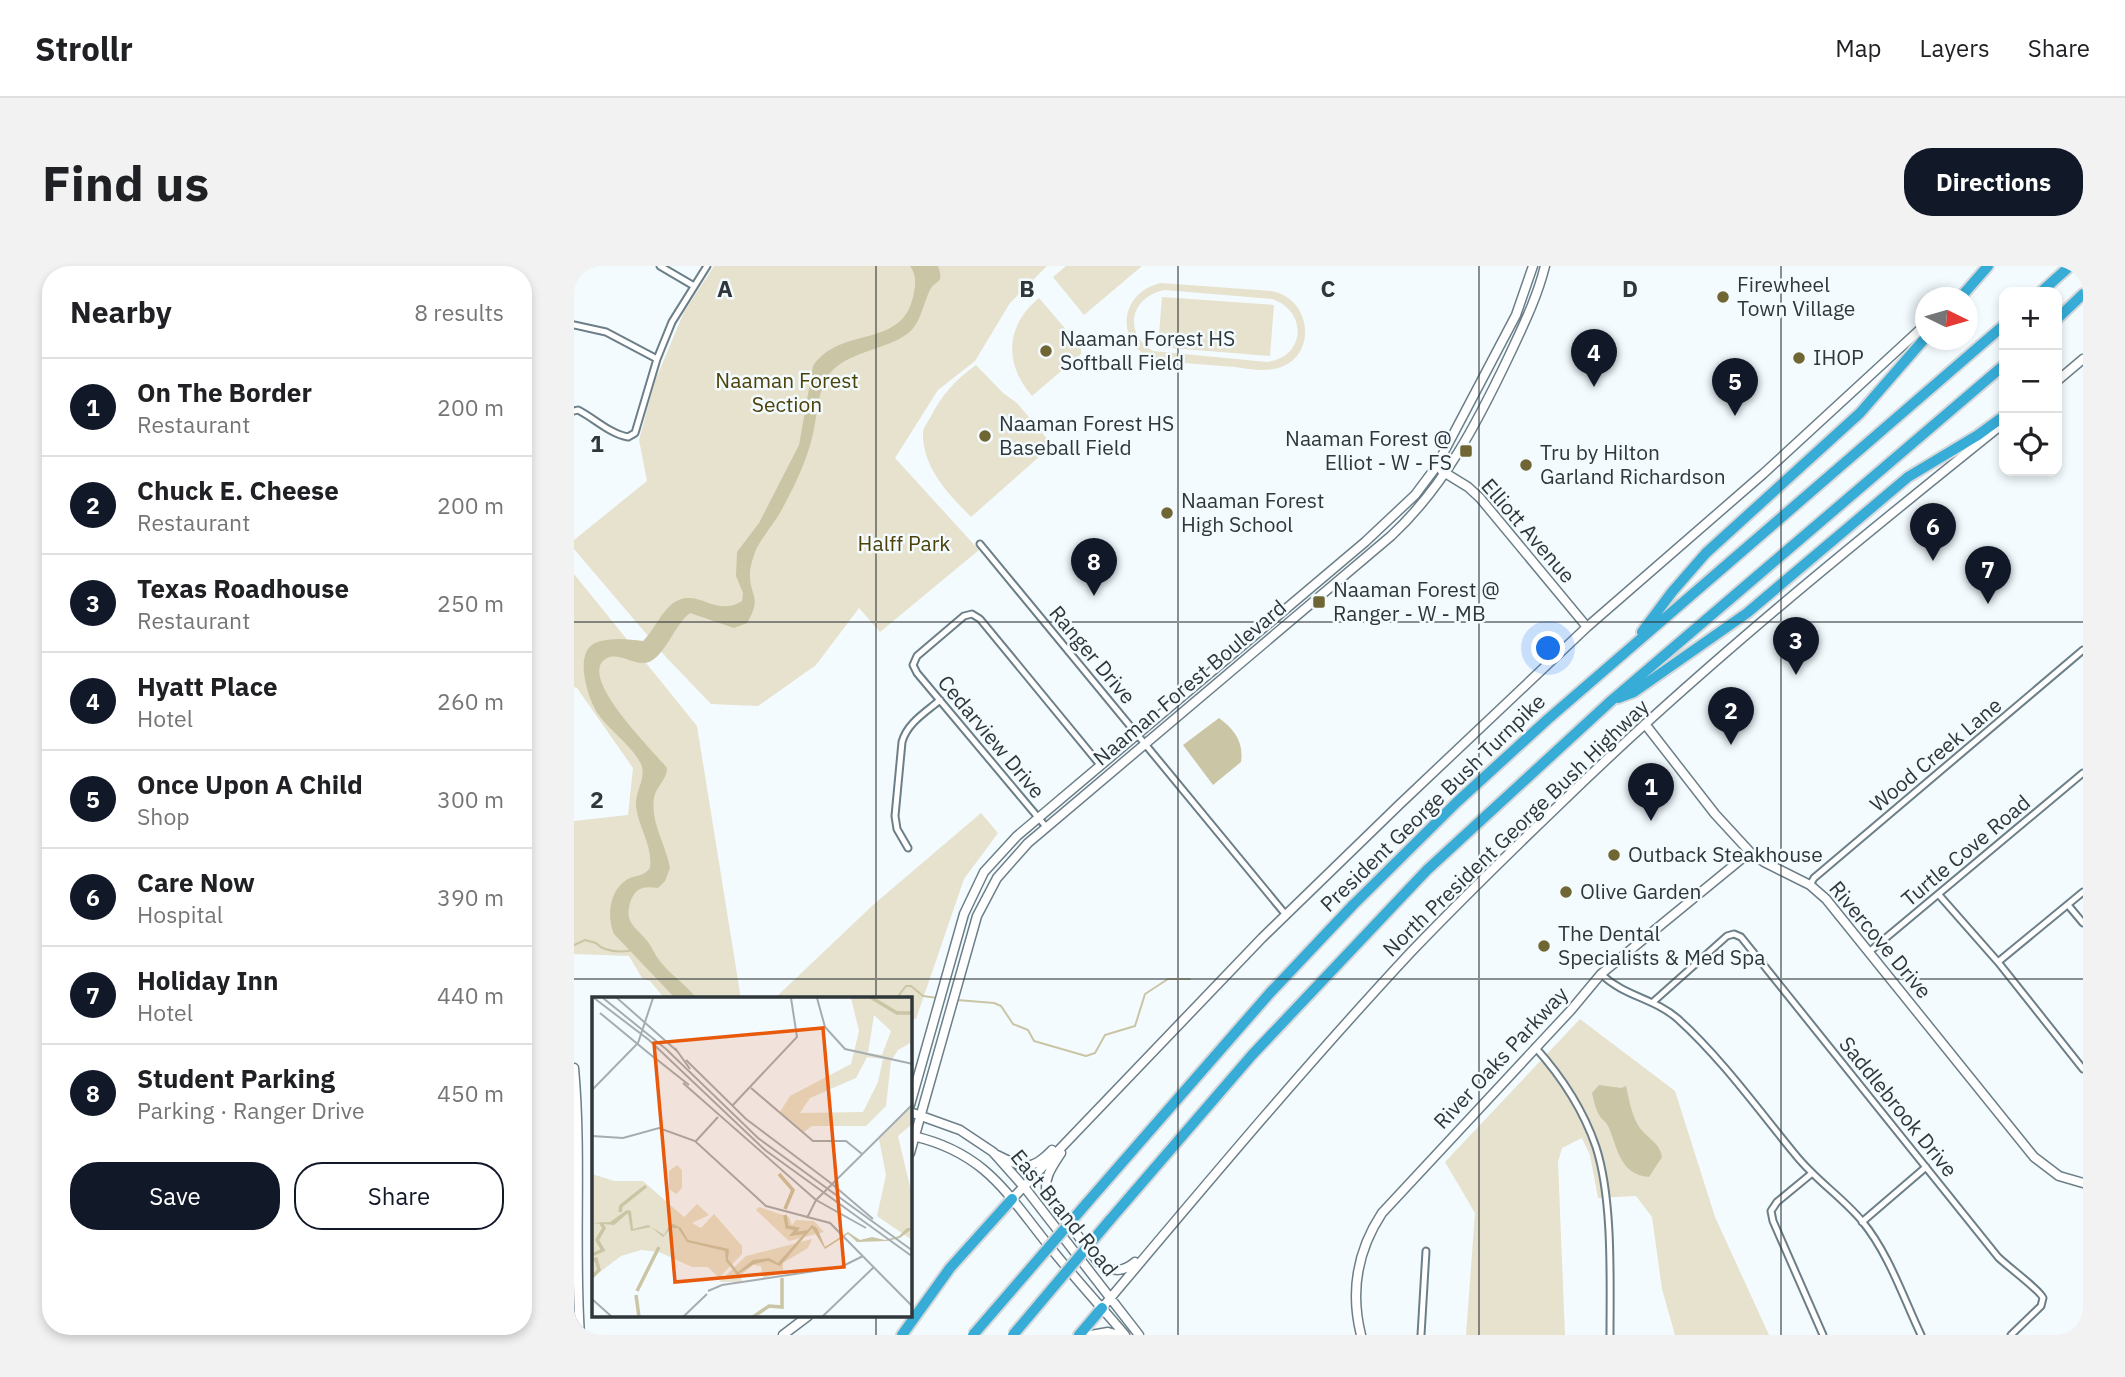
<!DOCTYPE html>
<meta charset="utf-8">
<style>
body{margin:0;font-family:"IBM Plex Sans",sans-serif;background:#f2f2f2;color:#202124}
.controls{position:absolute;right:21px;top:21px;display:grid;overflow:hidden;border-radius:14px;box-shadow:0 4px 10px #0003}
.controls button{width:63px;height:63px;display:grid;place-items:center;padding:0;border:0;border-bottom:2px solid #e0e0e0;background:#fff;color:#202124;font:35px sans-serif}
.compass{position:absolute;left:1341px;top:21px;width:63px;height:63px;border-radius:50%;background:#fff;box-shadow:0 4px 10px #0003;rotate:95deg}
.you{position:absolute;left:975px;top:383px;width:24px;height:24px;margin:-18px;border:5px solid #fff;border-radius:50%;background:#1a73e8;box-shadow:0 0 0 10px #1a73e833}
.badge{display:grid;place-items:center;width:46px;height:46px;border-radius:50%;background:#111827;color:#fff;font-size:23px;font-weight:700}
.pin{position:absolute;translate:-50% -58px;filter:drop-shadow(0 2px 4px #0008)}
.pin::after{content:'';position:absolute;top:37px;width:24px;height:21px;background:inherit;clip-path:polygon(0 0,100% 0,50% 100%)}
.list{margin:0;padding:0;list-style:none}
h2{display:flex;justify-content:space-between;align-items:center;height:91px;margin:0;padding:0 28px;font-size:30px}
h2 small{font-size:23px;font-weight:400;color:#757577}
.list li{display:grid;grid-template-columns:46px 1fr auto;gap:21px;align-items:center;box-sizing:border-box;height:98px;padding:0 28px;border-top:2px solid #e0e0e0}
.list b{display:block;font-size:26px;white-space:nowrap}
.list p{margin:0;font-size:23px;white-space:nowrap;color:#757577}
.list em{font-size:23px;font-style:normal;color:#757577}
.actions{display:flex;gap:14px;padding:21px 28px}
.actions a{flex:1;padding:16px 0;border:2px solid #111827;border-radius:28px;text-align:center;font-size:24px;color:#111827}
.actions .main{background:#111827;color:#fff}
.icon{flex:none;width:38px;height:38px;fill:none;stroke:currentColor;stroke-width:2;stroke-linecap:round;stroke-linejoin:round}
.map{position:relative;flex:none;width:1509px;height:1069px;overflow:hidden;border-radius:28px}
header{display:flex;align-items:center;gap:42px;box-sizing:border-box;height:98px;padding:0 35px;background:#fff;border-bottom:2px solid #e0e0e0}
header strong{font-size:33px}
nav{display:flex;gap:38px;margin-inline-start:auto;font-size:24px}
.intro{display:flex;align-items:center;justify-content:space-between;box-sizing:border-box;height:168px;padding:0 42px}
h1{margin:0;font-size:49px}
.button{padding:18px 32px;border-radius:28px;background:#111827;color:#fff;font-size:24px;font-weight:700}
main{display:flex;gap:42px;padding:0 42px}
aside{flex:1;background:#fff;border-radius:28px;box-shadow:0 4px 10px #0003}
.map>svg:first-child{display:block}
.green{fill:#e6e2cd;fill-rule:evenodd}
.water{fill:#cac5a5}
.lines{fill:none;stroke-linecap:round;stroke-linejoin:round}
.stream{stroke:#cac5a5;stroke-width:2}
.street-casing{stroke:#6c7f88;stroke-width:9}
.secondary-casing{stroke:#6c7f88;stroke-width:11}
.highway-casing{stroke:#d5d7d8;stroke-width:14}
.street{stroke:#fff;stroke-width:5}
.secondary{stroke:#fff;stroke-width:8}
.highway{stroke:#36acd6;stroke-width:10}
.highway-bridge-casing{stroke:#d5d7d8;stroke-width:14;stroke-linecap:butt}
.highway-bridge{stroke:#36acd6;stroke-width:10}
.grid{fill:none;stroke:#2f373b;stroke-width:2;stroke-opacity:0.55}
.poi-dot{fill:#706633;stroke:#f3fbff;stroke-width:2.5}
.labels{text-anchor:middle;stroke-width:5;stroke-linejoin:round;paint-order:stroke}
.poi-label{font-size:21px;fill:#2f373b;stroke:#f3fbff;text-anchor:start}
.park-label{font-size:21px;fill:#4c4209;stroke:#f3fbff}
.street-label{font-size:21px;fill:#2f373b;stroke:#f3fbff}
.inset-river{fill:none;stroke:#cac5a5;stroke-width:3.5}
.inset-road{fill:none;stroke:#a5adb1;stroke-width:2}
.view{fill:#e8590c;fill-opacity:0.15;stroke:#e8590c;stroke-width:3.5}
.inset-edge{fill:none;stroke:#2f373b;stroke-width:3.5}
.grid-label{font-size:23px;text-anchor:middle;font-weight:bold;fill:#2f373b;stroke:#f3fbff;stroke-width:5;stroke-linejoin:round;paint-order:stroke}
</style>
<header>
<strong>Strollr</strong>
<nav><a>Map</a><a>Layers</a><a>Share</a></nav>
</header>
<div class="intro"><h1>Find us</h1><a class="button">Directions</a></div>
<main>
<aside>
<h2>Nearby<small>8 results</small></h2>
<ul class="list">
<li><span class="badge">1</span><div><b>On The Border</b><p>Restaurant</p></div><em>200 m</em></li>
<li><span class="badge">2</span><div><b>Chuck E. Cheese</b><p>Restaurant</p></div><em>200 m</em></li>
<li><span class="badge">3</span><div><b>Texas Roadhouse</b><p>Restaurant</p></div><em>250 m</em></li>
<li><span class="badge">4</span><div><b>Hyatt Place</b><p>Hotel</p></div><em>260 m</em></li>
<li><span class="badge">5</span><div><b>Once Upon A Child</b><p>Shop</p></div><em>300 m</em></li>
<li><span class="badge">6</span><div><b>Care Now</b><p>Hospital</p></div><em>390 m</em></li>
<li><span class="badge">7</span><div><b>Holiday Inn</b><p>Hotel</p></div><em>440 m</em></li>
<li><span class="badge">8</span><div><b>Student Parking</b><p>Parking · Ranger Drive</p></div><em>450 m</em></li>
</ul>
<div class="actions"><a class="main">Save</a><a>Share</a></div>
</aside>
<div class="map">
<svg width="1509" height="1069" viewBox="0 0 1509 1069">
<rect width="100%" height="100%" fill="#f3fbff"/>
<path class="green" d="M140,0H473L436,37L401,95L364,124L321,192L405,284L306,366L285,342L242,399L184,440L137,438L92,391L0,283V274L73,215L65,174L81,115L110,46Z
M492,0H568L510,49L479,11Z
M587,17L697,25C737,31 745,90 704,102C691,106 674,103 661,101C636,99 610,97 585,95C541,83 542,27 587,17ZM591,24L698,33C734,45 732,91 693,96L579,85C548,67 557,30 591,24Z
M588,31L700,39L696,90L584,81Z
M465,32L507,81V88L458,130C430,98 431,60 465,32Z
M402,99L429,127L443,137L475,175V182L397,251C375,229 348,201 349,167C349,162 353,157 356,152C367,130 381,114 402,99Z
M0,308L123,460L167,733H91L76,715L68,712L55,690L0,688V555L54,549L59,502L3,422L0,421Z
M407,547L424,567L390,613L342,753L336,754V733H200L299,639Z
M1006,753L1101,825L1141,951L1195,1069H1101L1088,1023L1078,951L1062,930L1024,932L1016,889L1008,872L988,882L984,896L991,1069H892L901,947L871,896Z"/>
<path class="water" d="M336,0H364C371,20 361,12 355,26C349,39 346,59 333,68C312,84 270,86 254,110C243,127 243,153 238,172C232,197 219,223 207,245C199,259 187,272 181,286C179,292 176,301 176,307C175,330 189,331 173,357L160,362L116,347C101,358 91,390 75,396C61,401 47,386 33,392C0,409 82,487 93,502C93,514 82,520 80,532C76,556 92,579 96,602L91,615L84,622C71,620 62,621 57,634C49,658 62,660 74,676C78,681 81,689 85,694C96,709 112,718 123,733H102L40,668C32,650 36,621 56,612C64,609 70,610 76,602C79,579 64,561 62,540C61,525 73,512 67,498C57,478 34,464 22,445C13,429 0,387 21,377C36,371 53,373 69,375C81,364 89,340 105,334C126,325 143,351 168,335L169,327L162,310L163,286L185,257L225,179L239,100C267,58 331,85 340,26C342,17 342,8 336,0Z
M645,452C660,463 670,476 667,496L639,519L609,479Z
M1025,819L1047,822L1052,820C1055,833 1057,847 1064,859C1071,871 1086,876 1088,891L1075,911C1047,909 1044,884 1035,862C1033,856 1028,854 1025,849C1021,842 1020,834 1018,827Z"/>
<g class="lines">
<path class="stream" d="M0,679L11,674L22,677C30,686 45,686 55,685L57,683
M322,733L332,720H337L349,730L364,732
M383,734L420,737L427,740L439,758L454,764L460,775L512,790L521,787L531,769L561,760L571,728L594,713H616"/>
<defs>
<path id="street" d="M86,0L120,20
M0,59L32,66L83,93
M0,145L4,144C20,152 36,168 54,171L61,167L83,93L98,56L133,0
M406,278L712,649
M473,562L343,407L339,399L343,390L390,350L398,348L406,353L527,500
M334,582L323,563L321,550L328,476C333,457 352,446 366,434
M1236,619L1240,612L1509,384
M1365,629L1424,696L1509,803
M1494,639L1509,657
M1295,686L1509,507
M1424,696L1509,626
M1027,708C1051,731 1080,732 1104,753C1148,793 1183,842 1220,887C1240,913 1267,930 1288,955C1315,988 1329,1031 1347,1069
M1079,736L1153,670L1160,668L1167,671L1424,991C1434,1001 1466,1024 1469,1032L1467,1040L1437,1069
M961,781C988,811 1009,843 1022,881C1039,934 1036,1014 1036,1069
M1237,908L1203,936L1197,945L1199,955L1249,1069
M1288,956L1352,901
M847,1069L852,985"/>
<path id="secondary" d="M1483,115L1509,93
M868,205L894,221L906,232L1013,361
M1071,458L1141,548L1176,586L1190,596L1236,619L1252,633L1460,891L1485,910L1509,917
M0,802C8,889 0,985 6,1069
M336,839L390,648L410,606L443,570L791,276L841,229L862,201L942,49L959,0
M336,846L386,864L419,886L451,922L565,1069
M339,870C417,888 436,934 484,991C506,1018 529,1043 551,1069
M336,887L403,650L423,612L454,577L817,270C871,220 904,155 935,90C949,60 963,32 971,0
M487,887C478,901 469,912 473,929L524,996C537,1006 548,1007 561,996
M423,889C449,902 457,906 478,884
M438,933L688,672L826,538L1013,361L1189,208L1352,58
M528,1042C629,922 730,801 837,686C885,636 936,586 986,538C1126,402 1278,279 1430,157
M209,1069L234,1050
M517,1069L534,1066L545,1069
M787,1069C776,1025 783,985 808,947L997,744L1027,708L1176,586"/>
<path id="highway" d="M1467,26L1496,0
M1386,32L1414,0
M1483,53L1509,28
M1068,366L1098,326L1132,287L1286,147L1352,71
M1044,432L1060,426L1173,347L1334,211L1404,169L1430,150
M512,938L695,728L779,639L883,536L974,453L1430,59
M535,955L678,789L853,604L1038,434L1430,99
M328,1069L376,1002L438,933
M505,1069L528,1042"/>
</defs>
<use href="#street" class="street-casing"/>
<use href="#secondary" class="secondary-casing"/>
<use href="#highway" class="highway-casing"/>
<use href="#street" class="street"/>
<use href="#secondary" class="secondary"/>
<use href="#highway" class="highway"/>
<defs>
<path id="highway-bridge" d="M399,1069L512,938
M439,1069L535,955"/>
</defs>
<use href="#highway-bridge" class="highway-bridge-casing"/>
<use href="#highway-bridge" class="highway-bridge"/>
</g>
<path class="grid" d="M302,0V733M604,0V1069M905,0V1069M1207,0V1069M0,356H1509M0,713H1509M302,1050V1069"/>
<g class="poi-dot">
<circle cx="1149" cy="31" r="7"/>
<circle cx="472" cy="85" r="7"/>
<circle cx="1225" cy="92" r="7"/>
<circle cx="411" cy="170" r="7"/>
<rect x="885" y="178" width="14" height="14" rx="3.5"/>
<circle cx="952" cy="199" r="7"/>
<circle cx="593" cy="247" r="7"/>
<rect x="738" y="329" width="14" height="14" rx="3.5"/>
<circle cx="1040" cy="589" r="7"/>
<circle cx="992" cy="626" r="7"/>
<circle cx="970" cy="680" r="7"/>
</g>
<g class="labels">
<g class="poi-label">
<text x="1163" y="26">Firewheel<tspan x="1163" dy="24">Town Village</tspan></text>
<text x="486" y="80">Naaman Forest HS<tspan x="486" dy="24">Softball Field</tspan></text>
<text x="1239" y="99">IHOP</text>
<text x="425" y="165">Naaman Forest HS<tspan x="425" dy="24">Baseball Field</tspan></text>
<text x="878" y="180" text-anchor="end">Naaman Forest @<tspan x="878" dy="24">Elliot - W - FS</tspan></text>
<text x="966" y="194">Tru by Hilton<tspan x="966" dy="24">Garland Richardson</tspan></text>
<text x="607" y="242">Naaman Forest<tspan x="607" dy="24">High School</tspan></text>
<text x="759" y="331">Naaman Forest @<tspan x="759" dy="24">Ranger - W - MB</tspan></text>
<text x="1054" y="596">Outback Steakhouse</text>
<text x="1006" y="633">Olive Garden</text>
<text x="984" y="675">The Dental<tspan x="984" dy="24">Specialists &amp; Med Spa</tspan></text>
</g>
<g class="park-label">
<text x="213" y="122">Naaman Forest<tspan x="213" dy="24">Section</tspan></text>
<text x="330" y="285">Halff Park</text>
</g>
<g class="street-label">
<text transform="translate(954 265) rotate(49)" y="7">Elliott Avenue</text>
<text transform="translate(518 389) rotate(50)" y="7">Ranger Drive</text>
<text transform="translate(616 417) rotate(-40)" y="7">Naaman Forest Boulevard</text>
<text transform="translate(417 471) rotate(50)" y="7">Cedarview Drive</text>
<text transform="translate(1362 489) rotate(-40)" y="7">Wood Creek Lane</text>
<text transform="translate(859 537) rotate(-44)" y="7">President George Bush Turnpike</text>
<text transform="translate(942 562) rotate(-44)" y="7">North President George Bush Highway</text>
<text transform="translate(1392 585) rotate(-40)" y="7">Turtle Cove Road</text>
<text transform="translate(1306 674) rotate(50)" y="7">Rivercove Drive</text>
<text transform="translate(927 792) rotate(-47)" y="7">River Oaks Parkway</text>
<text transform="translate(1324 841) rotate(51)" y="7">Saddlebrook Drive</text>
<text transform="translate(490 947) rotate(51)" y="7">East Brand Road</text>
</g>
</g>
<g transform="translate(18 731)">
<rect width="320" height="320" fill="#f3fbff"/>
<path d="M259,1H320V45L306,53L299,64L294,109L274,129H220L212,135L188,115L198,99L259,67L267,34ZM282,18L299,34L290,58L276,56ZM275,60L291,62L286,85L271,115L208,116L218,101L264,81ZM320,109V127L306,139L320,198V243L285,219L294,178L287,142ZM85,168L90,173V191L84,197L77,192V174ZM0,177L22,184H51L92,220L105,207L117,218L100,226L109,231L122,217L150,249V257L127,281L116,270H100L67,255L49,253L29,259L0,281ZM167,210L197,220L200,228L204,223L222,224L232,235L197,244L164,213ZM220,242L216,251L191,266V276L171,281L169,269L161,268L149,278L150,285H127L154,259Z" fill="#e6e2cd" fill-rule="evenodd"/>
<path d="M35,213L39,214L41,232L56,228L72,238L79,226L89,231L96,243L137,252L136,262L146,275L161,263L177,261L186,266L220,228L225,231L233,250L256,235L268,243L280,240L293,243L307,239L315,231H321L308,241L295,244L265,245L256,237L233,252L220,231L188,269L176,264L162,267L145,278L134,264L133,254L95,245L86,231H79L71,240L59,230L39,234L36,216L22,228L0,226L18,225Z" fill="#cac5a5"/>
<path class="inset-river" d="M280,1L305,16H321M187,177L201,193L193,212M28,215L29,209L54,189M193,218L195,230L205,232L201,237L215,235M0,258L11,253L5,243L12,231L9,226M0,263L4,262L7,273L0,280M45,294L67,250M44,298L47,320M161,320L177,309L190,310V281"/>
<path class="inset-road" d="M2,1L57,43L173,153L321,260M11,1L74,52L166,141L321,254M25,1L85,54M225,1L233,30L253,52L321,67M8,16L65,63M83,51L98,72M63,61L97,88M94,63L154,122L240,187M91,86L224,203M159,91L221,144H254L270,157M0,93L46,46L61,1M140,109L205,40L199,1M0,139L31,141L67,131L103,144L174,209L238,226L321,310M104,144L126,120M240,187L281,222M224,203L274,231M215,221L224,203L321,107M116,294L130,288L249,270L271,259M0,302L20,320M91,320L115,297M230,320L282,270"/>
<path class="view" d="M231,31L252,270L83,285L62,46Z"/>
<rect width="320" height="320" class="inset-edge"/>
</g>
<g class="grid-label">
<text x="151" y="31">A</text>
<text x="453" y="31">B</text>
<text x="754" y="31">C</text>
<text x="1056" y="31">D</text>
<text x="23" y="186">1</text>
<text x="23" y="542">2</text>
</g>
</svg>
<div class="controls">
<button>+</button>
<button>−</button>
<button><svg class="icon" aria-label="locate" viewBox="0 0 24 24"><circle cx="12" cy="12" r="6"/><path d="M12 2v4M12 18v4M2 12h4M18 12h4"/></svg></button>
</div>
<svg class="compass" viewBox="-18 -18 36 36"><path d="M0-13l5 13h-10z" fill="#e53935"/><path d="M0 13l5-13h-10z" fill="#757577"/></svg>
<div class="you"></div>
<div class="pin badge" style="left:1077px;top:555px">1</div>
<div class="pin badge" style="left:1157px;top:479px">2</div>
<div class="pin badge" style="left:1222px;top:409px">3</div>
<div class="pin badge" style="left:1020px;top:121px">4</div>
<div class="pin badge" style="left:1161px;top:150px">5</div>
<div class="pin badge" style="left:1359px;top:295px">6</div>
<div class="pin badge" style="left:1414px;top:338px">7</div>
<div class="pin badge" style="left:520px;top:330px">8</div>
</div>
</main>
